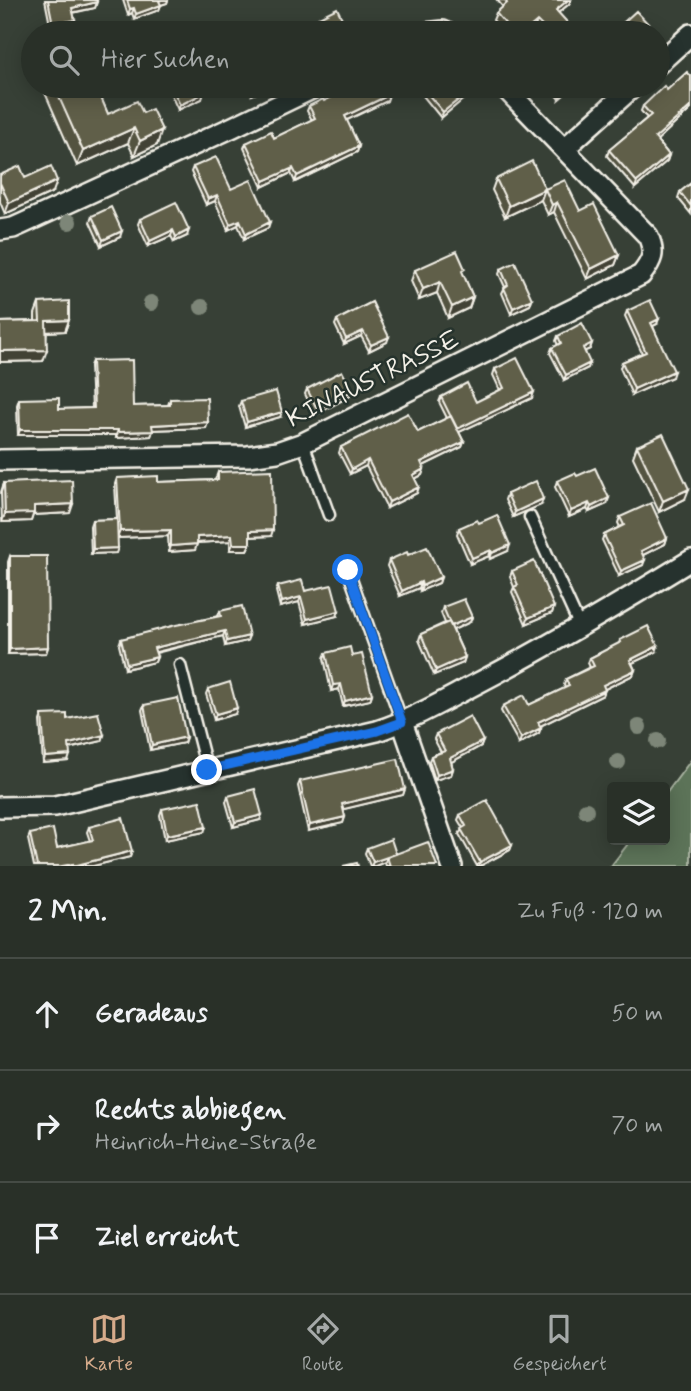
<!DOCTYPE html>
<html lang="de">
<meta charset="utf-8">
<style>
body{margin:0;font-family:Mynerve,sans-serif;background:#313830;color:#f1f3f6}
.controls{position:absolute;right:21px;bottom:21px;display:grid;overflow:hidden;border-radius:7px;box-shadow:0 4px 18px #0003}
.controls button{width:63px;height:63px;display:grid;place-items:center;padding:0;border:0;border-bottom:2px solid #454b45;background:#293028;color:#f1f3f6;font:35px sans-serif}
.stop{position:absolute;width:21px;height:21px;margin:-16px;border:5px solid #1a73e8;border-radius:50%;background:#fff}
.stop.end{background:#1a73e8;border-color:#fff;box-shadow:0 2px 7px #0008}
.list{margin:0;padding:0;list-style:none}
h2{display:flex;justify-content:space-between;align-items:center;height:91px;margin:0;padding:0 28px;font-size:30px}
h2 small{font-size:23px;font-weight:400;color:#a5a9a8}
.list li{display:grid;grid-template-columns:46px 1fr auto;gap:21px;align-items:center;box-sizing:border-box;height:112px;padding:0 28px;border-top:2px solid #454b45}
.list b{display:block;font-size:26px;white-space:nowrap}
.list p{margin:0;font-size:23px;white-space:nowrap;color:#a5a9a8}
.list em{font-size:23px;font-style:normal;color:#a5a9a8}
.icon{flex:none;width:38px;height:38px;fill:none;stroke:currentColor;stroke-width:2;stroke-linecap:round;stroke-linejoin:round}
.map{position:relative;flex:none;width:691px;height:866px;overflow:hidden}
.search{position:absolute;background:#293028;box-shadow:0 4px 18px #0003;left:21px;right:21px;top:21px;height:77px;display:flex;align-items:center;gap:18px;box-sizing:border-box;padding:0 24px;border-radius:38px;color:#a5a9a8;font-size:26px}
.sheet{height:427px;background:#293028}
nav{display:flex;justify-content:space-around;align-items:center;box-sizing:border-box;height:98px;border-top:2px solid #454b45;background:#293028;font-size:19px;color:#a5a9a8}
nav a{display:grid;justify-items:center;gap:4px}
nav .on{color:#d6ab8b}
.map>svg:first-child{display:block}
.green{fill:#5c7358;stroke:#a8b2a0;stroke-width:2}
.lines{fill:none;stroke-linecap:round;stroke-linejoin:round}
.lane-casing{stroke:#f4f1e8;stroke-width:15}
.street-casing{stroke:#f4f1e8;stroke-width:24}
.lane{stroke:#26332d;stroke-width:10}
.street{stroke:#26332d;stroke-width:19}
.tree{fill:#7d8678}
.wall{fill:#535240;stroke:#f4f1e8;stroke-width:2}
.shaded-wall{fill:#434234;stroke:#f4f1e8;stroke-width:2}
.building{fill:#605f4a;stroke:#f4f1e8;stroke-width:2}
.route{stroke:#1a73e8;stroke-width:9}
.labels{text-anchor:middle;stroke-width:5;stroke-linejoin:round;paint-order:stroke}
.street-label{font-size:26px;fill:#f4f1e8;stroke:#26332d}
</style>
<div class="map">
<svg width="691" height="866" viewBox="0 0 691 866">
<rect width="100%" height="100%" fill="#374036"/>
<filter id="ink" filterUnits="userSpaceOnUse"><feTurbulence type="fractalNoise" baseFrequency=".0143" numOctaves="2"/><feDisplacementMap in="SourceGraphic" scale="14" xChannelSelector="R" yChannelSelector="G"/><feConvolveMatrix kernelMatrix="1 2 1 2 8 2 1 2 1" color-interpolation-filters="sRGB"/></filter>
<g filter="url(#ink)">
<path class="green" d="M691,760V866H611L631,840H665V795Z"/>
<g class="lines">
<defs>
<path id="lane" d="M303,443L329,515
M530,517L580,627
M348,570L402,722
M180,665L207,770"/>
<path id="street" d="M425,33L443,31L447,33
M658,64L691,34
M564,149L634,86
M0,230L13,228L22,224L233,127L318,86
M0,460L248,456L277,452L303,443L641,275C652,261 656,253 648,236L503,86
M402,722L452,866
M0,807L55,806L377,731C413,719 445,700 478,683C551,645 621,603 691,560"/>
</defs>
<use href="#lane" class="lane-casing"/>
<use href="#street" class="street-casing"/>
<use href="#lane" class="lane"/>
<use href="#street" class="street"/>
</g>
<g class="tree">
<circle cx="69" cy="222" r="8"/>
<circle cx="151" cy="303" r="8"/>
<circle cx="202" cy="307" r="8"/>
<circle cx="639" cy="727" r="8"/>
<circle cx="658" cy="741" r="8"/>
<circle cx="618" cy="762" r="8"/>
<circle cx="586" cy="810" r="8"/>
</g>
<path class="wall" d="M45,0H97L95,8L73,13L75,20L73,25L51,30Z
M123,0H168L167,3L161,5L159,10L134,19L132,13L128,15Z
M497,0H571L569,4L558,13L575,31V33H541L535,27L528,33H505L493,20L496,13L503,7Z
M319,17L345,25L358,33H322L317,23Z
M691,76V109L657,140L669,155L667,161L635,188L607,156L609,150L647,118L641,111L643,106Z
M42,86H96L108,114L143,113L157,145L134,156L128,143L77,166Z
M167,86H201L202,99L178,110Z
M248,86H273L252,95Z
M415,86H463L468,92L466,97L441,118Z
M548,86H574L559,99Z
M324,101H387L346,120L359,146L357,152L295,182L291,173L262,187L244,148L246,143L274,138L312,120L307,111L309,106Z
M193,167L231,189L268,228L244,239L238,225L228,230L215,201L206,205L191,172Z
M0,175L25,178L53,192L5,214L0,202Z
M496,179L545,189L580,211L619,255L615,265L587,279L554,212L548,215L541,200L505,217L492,190Z
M691,183V214L678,198L680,192Z
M92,216L120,237L101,246L90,222Z
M140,219L187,236L174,242L171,236L148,246L138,224Z
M501,269L532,299L530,305L511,314L502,293L505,287L499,274Z
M415,270L463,274L473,297L469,308L448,318L437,293L419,300L411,281Z
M372,302L387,342L369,351L361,336L344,344L335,325L337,320Z
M39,303L69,320L65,331L47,332L43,361L0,362V322L35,321V314Z
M627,311L657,324L653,326L672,377L632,395L620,368L622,362L642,353L625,316Z
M558,336L592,343L590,349L585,351L588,368L564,380L550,353L552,348L558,345L556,341Z
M92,361L133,406L168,405L170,399L208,422L206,428L153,430L151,436L116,438V435H18L17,405L19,399L59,409L92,408L90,366Z
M495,369L532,398L459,432L464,442L462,447L423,466L424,469L422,475L415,479L417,493L387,508L366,466L350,474L339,453L341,447L418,432L447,418L439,402L441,397L476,402L500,390L493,375Z
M307,389L352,391L350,396L315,415L305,394Z
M241,401L280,417L245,427L239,406Z
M637,446L685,499L659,512L633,457Z
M218,472L271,536L250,537V544L247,550H230V541L197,543L195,550L169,552L168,536L117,538L116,553L91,554L90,526L92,520L117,519L115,484L117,478L158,482L215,480Z
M577,476L607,504L589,512L587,509L569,517L555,487L557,481Z
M4,483L70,513L33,515L31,521L2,522L1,492Z
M507,494L541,505L513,517L505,500Z
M620,517L667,538L665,544L643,555V565L619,576L602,540L604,535L620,527L618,523Z
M479,523L508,551L490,559L489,556L470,564L457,534L459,528Z
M408,555L441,577L439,583L420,591L419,588L400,596L387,566L389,560Z
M10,556L48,647L46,653L8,654V562Z
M512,571L554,607L552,613L526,624L512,592L514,587L510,577Z
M278,586L305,591L337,616L305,624L299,602L280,607L276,591Z
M443,607L472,617L470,622L453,630L465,657L463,663L434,675L419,640L421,634L445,623L441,613Z
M220,611L247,641L225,646L223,636L156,653L157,657L155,662L125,669L119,645L121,639L218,616Z
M620,640L656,652L632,663L635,670L633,675L605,689L603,695L540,726L539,733L519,744L501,711L503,706L529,705L565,688L564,685L566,679L590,667L588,663L590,658L619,644Z
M326,653L352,656L372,694L370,700L343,706L339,689L331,691L324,658Z
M208,689L235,714L214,720L206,694Z
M144,705L186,737L184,743L150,750L142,710Z
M42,715L67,719L104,735L102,741L69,749L68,761L43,763L40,721Z
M436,734L483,741L481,746L451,762L453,769L451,775L435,780L429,761L431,756L441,752L434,739Z
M300,781L405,789L403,795L343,809L345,817L343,823L308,831L298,786Z
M228,796L260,820L233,827L226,802Z
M162,809L204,832L165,840L160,815Z
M460,815L512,845L510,850L480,866H477L459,834L463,828L458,820Z
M89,827L132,851L130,857L93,866H34L28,839L30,834L57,848L90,841L87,832Z
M367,848L396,854L437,866H386L385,862L375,866H370L365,853Z"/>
<path class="shaded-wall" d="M161,0H168L167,3L157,6L159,1Z
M568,0H571L569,4L553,17L556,10Z
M97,2L95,8L70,13L72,8Z
M161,5L159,10L134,19L136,14Z
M134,8L132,13L128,15L130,9Z
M75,20L73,25L51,30L53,24Z
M537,21L535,27L528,33H523Z
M263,86H273L252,95L254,90Z
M570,86H574L559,99L561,93Z
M468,92L466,97L441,118L443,112Z
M204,93L202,99L178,110L180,105Z
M389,95L387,101L343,122L345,116Z
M691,106V109L653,144L655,138Z
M134,128L128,143L77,166L83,151Z
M162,130L157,145L134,156L140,141Z
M359,146L357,152L295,182L297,176Z
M669,155L667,161L635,188L637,182Z
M293,168L291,173L262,187L264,181Z
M57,181L53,192L5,214L9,203Z
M545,189L541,200L505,217L509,206Z
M217,195L215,201L206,205L208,199Z
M557,202L554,212L548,215L552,205Z
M240,220L238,225L228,230L230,224Z
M270,222L268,228L244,239L246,234Z
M173,230L171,236L148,246L150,241Z
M189,230L187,236L174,242L176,237Z
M122,231L120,237L101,246L103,240Z
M619,255L615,265L587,279L591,269Z
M440,282L437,293L419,300L423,289Z
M473,297L469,308L448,318L452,307Z
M532,299L530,305L511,314L513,308Z
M659,319L657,324L649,328L651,323Z
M69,320L65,331L43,332L46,321Z
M363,331L361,336L344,344L346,339Z
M389,337L387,342L369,351L371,345Z
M592,343L590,349L581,353L583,348Z
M47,350L43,361L0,362V351Z
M590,363L588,368L564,380L566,375Z
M674,371L672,377L632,395L634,389Z
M352,391L350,396L315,415L317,409Z
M534,392L532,398L455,434L457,429Z
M282,412L280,417L245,427L247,422Z
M208,422L206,428L150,430L152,425Z
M20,430H118L116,435H18Z
M153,431L151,436L116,438L118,432Z
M464,442L462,447L419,468L421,462Z
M368,460L366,466L350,474L352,469Z
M424,469L422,475L411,481L413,475Z
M419,487L417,493L387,508L389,502Z
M689,489L685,499L659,512L663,501Z
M609,498L607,504L589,512L591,507Z
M543,499L541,505L513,517L515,512Z
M589,503L587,509L569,517L571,511Z
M73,504L70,513L33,515L31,521L2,522L5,514L34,506Z
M171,530L168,536L117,538L120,531Z
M273,530L271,536L247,537L250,531Z
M232,535L230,541L195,543L197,537Z
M667,538L665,544L639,557L641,551Z
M197,544L195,550L169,552L171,546Z
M233,544H250L247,550H230Z
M510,545L508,551L490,559L492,553Z
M118,548L116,553L91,554L93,549Z
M491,550L489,556L470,564L472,558Z
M645,560L643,565L619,576L621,571Z
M441,577L439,583L420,591L422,586Z
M421,582L419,588L400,596L402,591Z
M301,597L299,602L280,607L282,602Z
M554,607L552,613L526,624L528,618Z
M339,611L337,616L305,624L307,619Z
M472,617L470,622L449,632L451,626Z
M225,631L223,636L152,653L154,648Z
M249,636L247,641L225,646L227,641Z
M658,646L656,652L628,665L630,660Z
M48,647L46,653L8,654L10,649Z
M157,657L155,662L125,669L127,664Z
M465,657L463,663L434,675L436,670Z
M635,670L633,675L601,691L603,685Z
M341,684L339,689L331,691L333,685Z
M605,690L603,695L536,728L538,722Z
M372,694L370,700L343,706L345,701Z
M237,708L235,714L214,720L216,714Z
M541,728L539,733L519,744L521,738Z
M104,735L102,741L67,749L69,744Z
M186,737L184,743L150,750L152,745Z
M483,741L481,746L448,764L450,758Z
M70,755L68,761L43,763L45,757Z
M453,769L451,775L435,780L437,775Z
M405,789L403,795L340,810L342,804Z
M262,815L260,820L233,827L235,822Z
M345,817L343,823L308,831L310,825Z
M206,827L204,832L165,840L167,835Z
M512,845L510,850L480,866H478L480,862Z
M132,851L130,857L93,866H73Z
M396,854L387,857L385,862L375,866H371L373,862Z"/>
<path class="building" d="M48,0H97V2L72,8L75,20L53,24Z
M127,0H161L159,1L161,5L136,14L134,8L130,9Z
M505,0H568L556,10L575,31L573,33H549L537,21L523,33H513L496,13L507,3Z
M337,8L345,25L353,21L358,33H327L319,17Z
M636,11L653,29L648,33H615L614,31Z
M246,27L249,33H235Z
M687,72L691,76V106L655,138L669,155L637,182L609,150L651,115L643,106L664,86L667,90Z
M54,86H96L108,114L137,101L143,113L152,109L162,130L140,141L134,128L83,151Z
M171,86H201L204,93L180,105Z
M252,86H263L254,90Z
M355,86H384L389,95L345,116L359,146L297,176L293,168L264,181L246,143L271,131L274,138L315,118L309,106L323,99L324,101Z
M421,86H463L468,92L443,112Z
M554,86H570L561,93Z
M216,157L231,189L251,180L270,222L246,234L240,220L230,224L217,195L208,199L193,167Z
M532,161L545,189L509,206L496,179Z
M20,166L25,178L51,166L57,181L9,203L0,183V175Z
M565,180L580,211L594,204L619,255L591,269L557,202L552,205L545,189Z
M691,183V206L680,192Z
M176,202L189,230L176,237L173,230L150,241L140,219Z
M111,207L122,231L103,240L92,216Z
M457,251L465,269L462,271L473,297L452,307L440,282L423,289L415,270Z
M515,262L532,299L513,308L504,288L508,285L501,269Z
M650,300L659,319L651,323L674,371L634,389L622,362L646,352L627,311Z
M69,301V320L46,321L47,350L0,351V322L40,321L39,303Z
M372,302L389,337L371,345L363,331L346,339L337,320Z
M582,323L592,343L583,348L590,363L566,375L552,348L561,343L558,336Z
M517,358L534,392L457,429L441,397L467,383L476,402L504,388L495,369Z
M132,360L133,406L170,405V399L207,398L208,422L152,425L153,431L118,432V430H20L19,399L59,398V409L94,408L92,361Z
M342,371L352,391L317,409L307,389Z
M276,391L282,412L247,422L241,401Z
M408,413L418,432L451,416L464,442L421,462L424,469L413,475L419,487L389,502L368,460L352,469L341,447Z
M663,434L689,489L663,501L637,446Z
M595,468L609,498L591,507L589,503L571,511L557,481L575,473L577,476Z
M272,470L273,530L250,531V544H233L232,535L197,537V544L171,546V530L120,531L117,478L158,476V482L218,480V472Z
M72,480L73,504L34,506V513L5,514L4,483Z
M536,481L543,499L515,512L507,494Z
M651,503L667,538L641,551L645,560L621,571L604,535L624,525L620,517Z
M497,515L510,545L492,553L491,550L472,558L459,528L477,520L479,523Z
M117,519L118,548L93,549L92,520Z
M427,547L441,577L422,586L421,582L402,591L389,560L407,552L408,555Z
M10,556H47L48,647L10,649Z
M534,561L554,607L528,618L514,587L518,585L512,571Z
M302,580L305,591L332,585L339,611L307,619L301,597L282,602L278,586Z
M464,599L472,617L451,626L443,607Z
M242,606L249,636L227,641L225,631L154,648L157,657L127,664L121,639L176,625L221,616L220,611Z
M449,622L465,657L436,670L421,634Z
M648,626L658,646L630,660L635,670L603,685L605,690L538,722L541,728L521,738L503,706L524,695L529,705L569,686L566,679L594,666L590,658L621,642L620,640Z
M350,647L352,656L362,654L372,694L345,701L341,684L333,685L326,653Z
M230,682L237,708L216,714L208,689Z
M178,698L186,737L152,745L144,705Z
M98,713L104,735L69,744L70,755L45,757L42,715L67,714V719Z
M470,716L483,741L450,758L453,769L437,775L431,756L445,751L436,734Z
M398,759L405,789L342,804L345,817L310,825L300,781Z
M255,789L262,815L235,822L228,796Z
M487,800L512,845L480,862L461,829L466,826L460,815Z
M200,801L206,827L167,835L162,809Z
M123,818L132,851L73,866V864L62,866H37L30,834L53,829L57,848L93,840L89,827Z
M391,839L396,854L373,862L367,848Z
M428,842L437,866H390L387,857Z
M357,863L358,866H343Z"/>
</g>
<g class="lines" filter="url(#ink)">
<path class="route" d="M207,770L377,731L402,722L348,570"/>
</g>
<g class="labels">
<g class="street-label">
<text transform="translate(372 378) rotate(-26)" y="9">KINAUSTRASSE</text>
</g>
</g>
</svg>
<div class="controls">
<button><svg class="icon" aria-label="layers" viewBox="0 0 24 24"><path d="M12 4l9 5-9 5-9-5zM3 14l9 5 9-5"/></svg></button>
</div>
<div class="stop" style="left:348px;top:570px"></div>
<div class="stop end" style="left:207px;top:770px"></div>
<div class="search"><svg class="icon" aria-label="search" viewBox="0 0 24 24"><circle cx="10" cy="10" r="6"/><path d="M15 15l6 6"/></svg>Hier suchen</div>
</div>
<section class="sheet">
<h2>2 Min.<small>Zu Fuß · 120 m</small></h2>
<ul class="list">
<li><svg class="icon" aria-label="ahead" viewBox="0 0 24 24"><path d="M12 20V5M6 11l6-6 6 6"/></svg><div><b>Geradeaus</b></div><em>50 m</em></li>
<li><svg class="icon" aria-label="right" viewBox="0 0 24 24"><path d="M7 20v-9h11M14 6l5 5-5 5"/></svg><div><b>Rechts abbiegen</b><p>Heinrich-Heine-Straße</p></div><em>70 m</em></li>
<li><svg class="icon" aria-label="arrive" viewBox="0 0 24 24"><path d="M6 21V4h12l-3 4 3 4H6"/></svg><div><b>Ziel erreicht</b></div></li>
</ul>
</section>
<nav>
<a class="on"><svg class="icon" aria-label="map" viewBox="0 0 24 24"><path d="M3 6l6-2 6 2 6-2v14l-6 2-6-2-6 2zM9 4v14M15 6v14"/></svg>Karte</a>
<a><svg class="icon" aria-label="directions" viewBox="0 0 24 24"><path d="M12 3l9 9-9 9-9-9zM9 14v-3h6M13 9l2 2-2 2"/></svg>Route</a>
<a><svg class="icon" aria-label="saved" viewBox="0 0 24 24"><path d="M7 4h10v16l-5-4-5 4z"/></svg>Gespeichert</a>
</nav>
